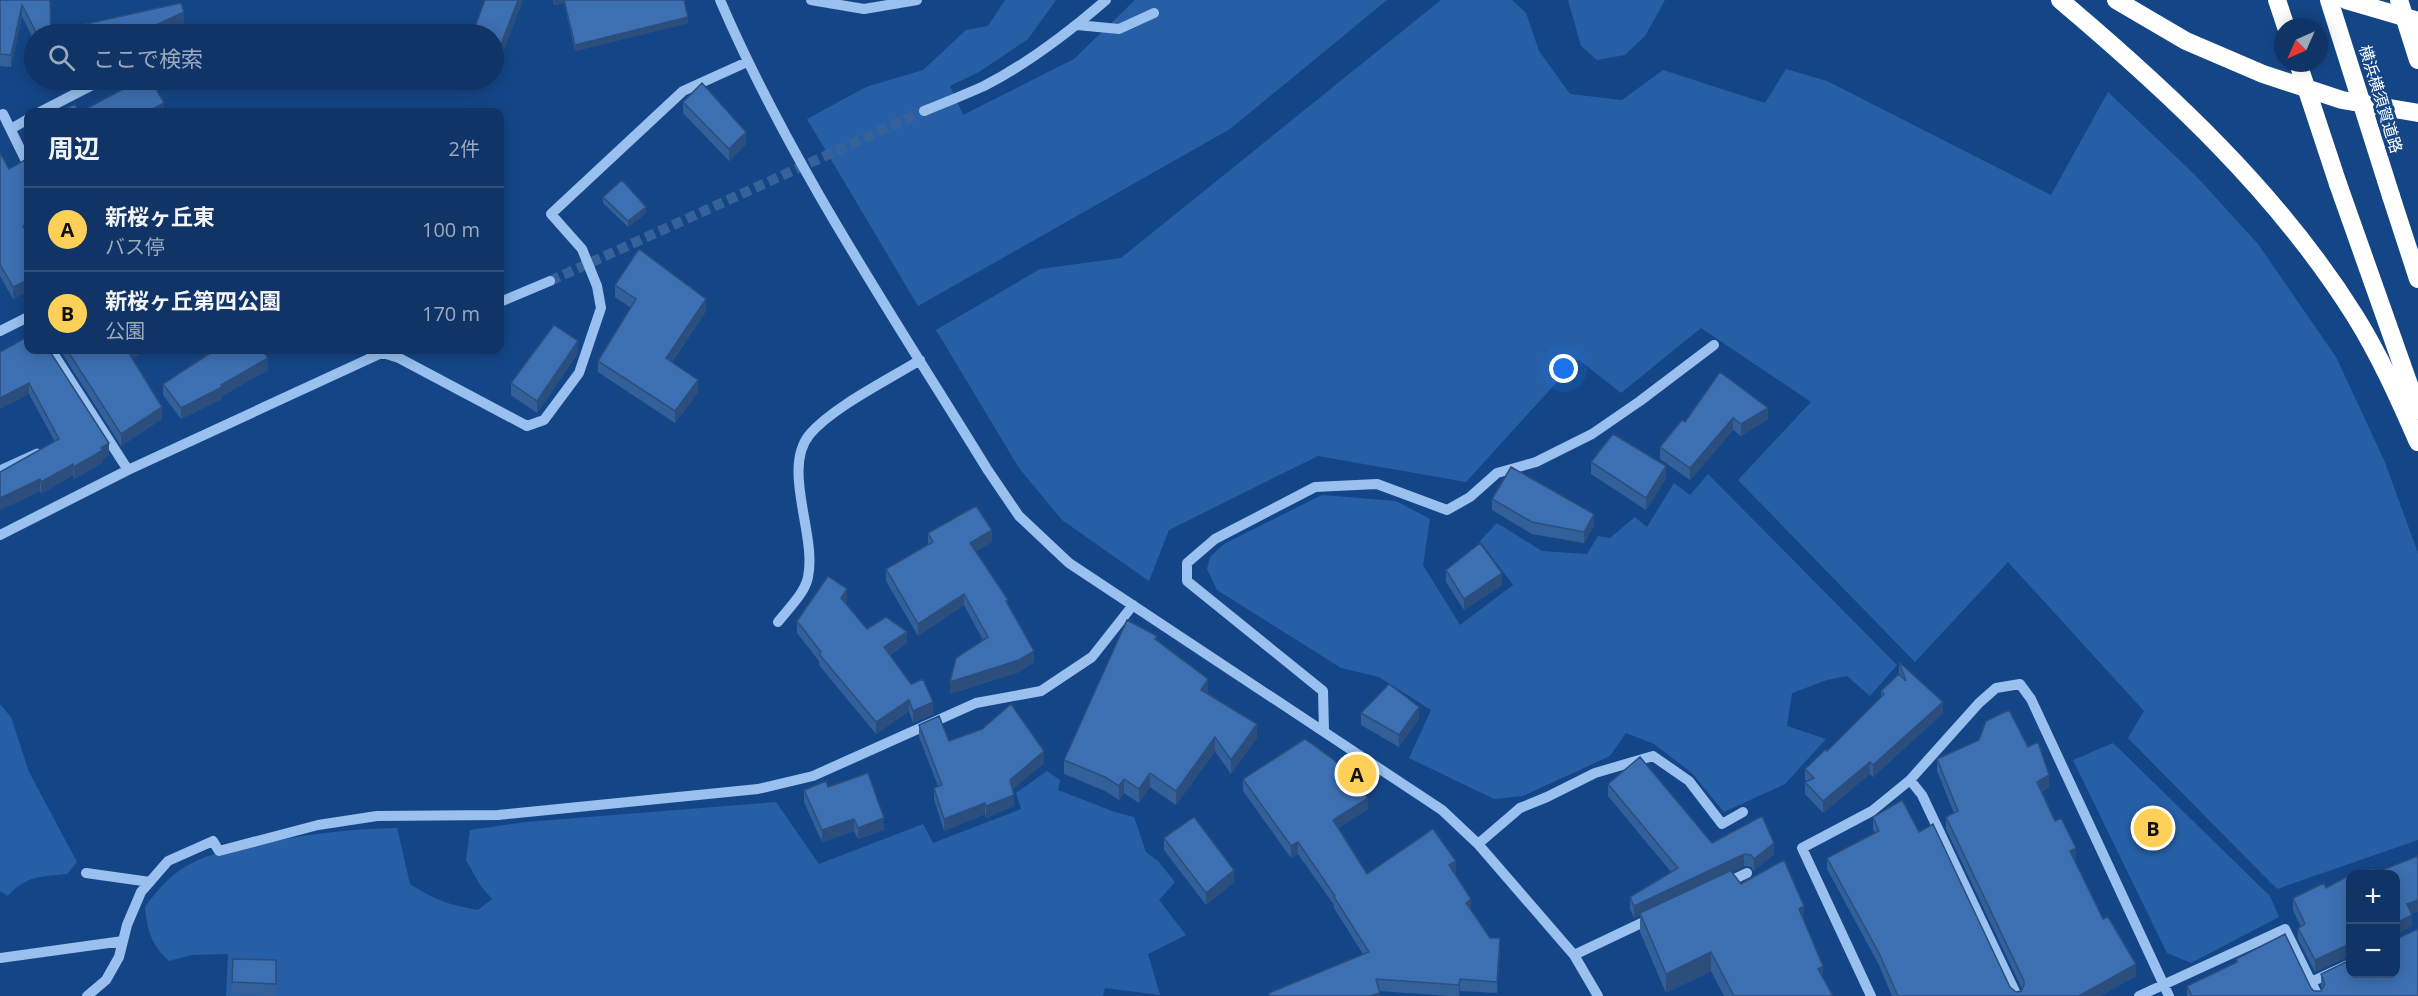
<!DOCTYPE html>
<html lang="ja">
<meta charset="utf-8">
<style>
body{margin:0;font-family:"Open Sans","Noto Sans JP",sans-serif;background:#183c6b;color:#f1f3f6}
.controls{position:absolute;right:18px;bottom:18px;display:grid;overflow:hidden;border-radius:12px;box-shadow:0 3px 15px #0003}
.controls button{width:54px;height:54px;display:grid;place-items:center;padding:0;border:0;border-bottom:2px solid #2f4f79;background:#0f3465;color:#f1f3f6;font:30px sans-serif}
.compass{position:absolute;left:2274px;top:18px;width:54px;height:54px;border-radius:50%;background:#0f3465;box-shadow:0 3px 15px #0003;rotate:225deg}
.you{position:absolute;left:1564px;top:369px;width:21px;height:21px;margin:-15px;border:4px solid #fff;border-radius:50%;background:#1a73e8;box-shadow:0 0 0 9px #1a73e833}
.badge{display:grid;place-items:center;width:39px;height:39px;border-radius:50%;background:#ffd057;color:#111;font-size:20px;font-weight:700}
.pin{position:absolute;translate:-50% -50%;border:3px solid #fff;box-shadow:0 2px 6px #0006}
.list{margin:0;padding:0;list-style:none}
h2{display:flex;justify-content:space-between;align-items:center;height:78px;margin:0;padding:0 24px;font-size:26px}
h2 small{font-size:20px;font-weight:400;color:#9baabf}
.list li{display:grid;grid-template-columns:39px 1fr auto;gap:18px;align-items:center;box-sizing:border-box;height:84px;padding:0 24px;border-top:2px solid #2f4f79}
.list b{display:block;font-size:22px;white-space:nowrap}
.list p{margin:0;font-size:20px;white-space:nowrap;color:#9baabf}
.list em{font-size:20px;font-style:normal;color:#9baabf}
.icon{flex:none;width:33px;height:33px;fill:none;stroke:currentColor;stroke-width:2;stroke-linecap:round;stroke-linejoin:round}
.map{position:relative;flex:none;width:2418px;height:996px;overflow:hidden}
.search{position:absolute;background:#0f3465;box-shadow:0 3px 15px #0003;left:24px;top:24px;width:480px;height:66px;display:flex;align-items:center;gap:15px;box-sizing:border-box;padding:0 21px;border-radius:33px;color:#9baabf;font-size:22px}
.panel{position:absolute;background:#0f3465;box-shadow:0 3px 15px #0003;left:24px;top:108px;width:480px;height:246px;border-radius:12px}
.map>svg:first-child{display:block}
.green{fill:#265fa6}
.lines{fill:none;stroke-linecap:round;stroke-linejoin:round}
.stream{stroke:#8bbaf2;stroke-width:9}
.minor-tunnel{stroke:#376299;stroke-width:10;stroke-dasharray:10 5;stroke-linecap:butt}
.minor{stroke:#99c0ef;stroke-width:10}
.highway{stroke:#fff;stroke-width:18}
.highway-bridge{stroke:#fff;stroke-width:18}
.wall{fill:#346099}
.shaded-wall{fill:#2b4e7d}
.building{fill:#3d70b2;stroke:#2b4e7d;stroke-width:1.5}
.labels{text-anchor:middle;stroke-width:6;stroke-linejoin:round;paint-order:stroke}
.street-label{font-size:16px;fill:#fff;stroke:#144687}
</style>
<div class="map">
<svg width="2418" height="996" viewBox="0 0 2418 996">
<rect width="100%" height="100%" fill="#144687"/>
<path class="green" d="M1005,0H1056L1028,39L979,72L950,86L963,115L1074,59L1135,0H1387L1230,129L918,306L807,119L866,87L923,70L966,30L988,26Z
M1441,0H1512L1526,13L1539,51L1570,94L1622,100L1663,70L1765,103L1786,69L1827,81L2051,195L2108,92L2196,176L2258,244L2336,357L2384,460L2418,553V840L2277,889L2128,738L2144,711L2008,562L1915,662L1738,480L1811,402L1701,328L1621,393L1578,359L1466,482L1318,456L1169,530L1149,581L1062,520L1019,468L936,330L1040,269L1121,258Z
M1568,0H1665L1645,36L1625,55L1597,60L1581,46Z
M1708,474L1897,665L1870,696L1847,676L1827,680L1792,693L1787,726L1826,739L1785,784L1724,812L1692,773L1654,744L1626,733L1610,756L1523,796L1494,799L1409,758L1431,710L1379,677L1341,668L1217,590L1207,569L1210,557L1224,544L1322,495L1396,501L1430,519L1423,565L1460,625L1513,585L1480,541L1497,523L1542,551L1587,554L1598,536L1610,538L1635,517L1647,527L1674,483L1690,495Z
M0,704L11,717L29,772L77,862L67,874C41,877 26,875 8,896L0,891Z
M2113,743L2270,896L2279,917L2191,963L2167,953L2073,760Z
M1047,771L1060,780L1058,790L1115,812L1134,817L1146,852L1158,861L1175,882L1159,900L1186,935L1148,954L1160,995L1105,988L1103,996H226L228,954L192,955L169,961C152,946 147,930 145,907C158,889 172,873 192,863C209,854 231,850 250,846C300,835 346,829 397,828L410,884C432,899 452,906 478,910L492,899L480,885L466,860L470,830L526,822L776,802L819,864L923,824L933,843L1021,809L1016,793Z"/>
<g class="lines">
<path class="stream" d="M0,470L37,453"/>
<path class="minor-tunnel" d="M550,281L924,111"/>
<path class="minor" d="M720,0C791,165 893,316 987,469L1019,516L1069,563L1442,810L1478,844L1574,955L1598,996
M811,0L864,9L917,0
M1077,25L1119,29L1154,13
M924,111C944,103 964,95 984,86C1029,63 1068,33 1106,0
M40,112L102,80
M3,114L28,165
M11,129L28,119
M500,302L550,281
M0,331L28,317
M51,350L128,470
M383,353L399,358L527,426L544,420L579,373L601,308L597,286L582,249L551,214L683,91L747,62
M0,535L128,470L388,350
M778,622C788,609 805,593 808,577C817,535 781,468 810,434C833,407 888,380 920,360
M1324,730L1323,691L1187,581V563L1215,539L1315,487L1377,484L1447,510L1470,497L1497,473L1536,462L1592,434L1640,401L1714,345
M1910,780L1922,795L2017,996
M1478,844L1520,808L1547,797L1595,773L1653,756L1689,781L1722,824L1743,812
M86,873L150,882
M1726,883L1747,873
M1574,955L1652,918
M0,958L123,941
M2311,982L2350,964
M87,996L106,980L119,957L127,925L141,892L168,861L213,841L219,851L318,825L377,816L498,815L758,789L813,776L976,703L1041,691L1092,657L1133,605
M1871,996L1802,848L1872,811L1910,780L1979,703L1996,688L2020,684L2031,699L2169,996
M2139,996L2285,929L2318,996"/>
<path class="highway" d="M2060,0C2170,93 2278,193 2355,316C2380,356 2399,399 2418,442
M2116,0L2186,41L2263,74L2342,100L2418,113
M2277,0L2286,27
M2346,0L2418,21
M2338,184L2418,410
M2391,196L2418,279"/>
<path class="highway-bridge" d="M2329,0L2391,196
M2399,0L2418,60
M2298,63L2338,184"/>
</g>
<path class="wall" d="M0,0H50L51,34H34V41L22,16L11,67L0,66Z
M523,0L498,64L494,62V34Z
M553,0H684L688,23L575,51L564,3L554,5Z
M683,102L746,144L729,161L683,113Z
M0,153L9,169L28,160V291L13,299L0,276Z
M603,197L646,213L628,227L603,203Z
M615,285L706,311L672,362L698,392L675,423L598,372V361L631,308L615,297Z
M28,340L109,454L103,459V462L74,479L73,475L41,494L40,491L0,510V472L55,442L29,394Z
M60,350H146L132,359L162,419L121,446Z
M211,350H262L268,370L222,396V399L181,419L163,395V384L212,351Z
M578,353L537,413L511,395V383Z
M1720,372L1768,419L1741,436L1733,430L1690,480L1660,459V447L1685,422Z
M1591,462L1666,478L1646,510L1591,474Z
M1492,499L1594,526L1584,543L1532,534L1492,510Z
M928,533L992,542L976,551L1008,605L1034,662L1019,672L950,694L983,640L964,605L918,636L886,581V569L928,545Z
M1446,570L1502,585L1464,610L1446,582Z
M847,601L846,603L867,629L907,643L890,655L933,714L913,723L909,711L876,734L819,665V661L797,633V621Z
M1157,641L1208,693V694L1257,738L1231,774L1215,751L1176,805L1150,787L1139,803L1124,793L1119,800L1105,791L1064,774V760Z
M1899,662L1943,713L1873,777L1870,774L1823,813L1805,794V782L1807,781L1805,780V769L1827,751L1881,697V691L1899,674Z
M1361,713L1419,719L1399,747L1361,725Z
M919,725L949,741L1044,763L1012,789L1014,806L986,818L985,814L944,831L934,799V788L938,786L919,737Z
M2028,747L2049,787L2042,792L2055,821L2076,860H2074L2103,919L2136,976L2100,996H1892L1879,965L1827,869V858L1875,833L1873,829V817L1919,832L2010,987L2016,992L2021,991L2022,989L1946,829V817L1954,813L1937,771V759Z
M1243,779L1368,809L1338,828L1367,874L1456,873H1455L1471,910L1490,938L1500,950L1497,993L1460,991L1459,996H1449L1379,991L1380,996H1269V993L1363,954L1334,908V905L1298,854L1291,858L1243,791Z
M1608,784L1712,843L1774,854L1754,871L1751,867L1744,866L1734,871V875L1741,884L1804,922L1823,979L1833,996H1724L1711,971L1666,993L1640,932V915L1634,918L1630,909V897L1671,872L1608,796Z
M828,787L884,830L858,839L854,831L822,842L804,802V790Z
M1164,838L1234,882L1206,905L1164,850Z
M2350,875V957H2347L2315,972L2298,939V928L2301,927L2293,910V898L2326,888Z
M233,959L276,960V996L232,993Z
M2236,959L2311,988L2314,991H2321L2322,989L2321,986V974L2418,996H2187V986L2236,963Z"/>
<path class="shaded-wall" d="M518,0H523L498,64V52Z
M554,0H564V3L554,5Z
M22,5V16L11,67V55Z
M184,12V23L161,34H137Z
M688,17V23L575,51V45Z
M57,80H68L57,85Z
M164,103V112H147Z
M746,132V144L729,161V149Z
M646,207V213L628,227V221Z
M28,224V235L23,226Z
M28,280V291L13,299V287Z
M706,299V311L666,370V358Z
M578,341V353L537,413V401Z
M127,350H146L127,362Z
M268,358V370L222,396V399L181,419V408Z
M698,380V392L675,423V411Z
M29,383V394L0,409V398Z
M162,407V419L121,446V434Z
M1768,408V419L1741,436V424Z
M1733,418V430L1690,480V468Z
M109,443V454L103,459V462L74,479V467Z
M73,464V475L41,494V482Z
M1666,466V478L1646,510V498Z
M40,479V491L0,510V498Z
M1594,514V526L1584,543V532Z
M992,530V542L970,555V543Z
M1502,573V585L1464,610V599Z
M847,589V601L841,609V598Z
M964,594V605L918,636V624Z
M907,632V643L884,658V647Z
M1034,651V662L1019,672L950,694V682Z
M1208,679V693L1201,704V690Z
M909,700V711L876,734V722Z
M933,702V714L913,723V711Z
M1943,702V713L1873,777V765Z
M1419,707V719L1399,747V735Z
M1257,724V738L1231,774V760Z
M1215,737V751L1176,805V791Z
M1044,751V763L1010,792V780Z
M1870,762V774L1823,813V801Z
M1150,773V787L1139,803V789Z
M2049,775V787L2037,794V782Z
M1124,779V793L1119,800V786Z
M1014,795V806L986,818V806Z
M1368,798V809L1333,832V820Z
M985,803V814L944,831V819Z
M884,818V830L858,839V828Z
M854,819V831L822,842V830Z
M1298,842V854L1291,858V846Z
M1774,843V854L1754,871V859Z
M2076,848V860L2070,863V851Z
M1744,854V866L1734,871V887L1640,913V915L1634,918V906Z
M1456,861V873L1449,877V865Z
M1234,870V882L1206,905V893Z
M1471,899V910L1466,903Z
M2418,900V912L2407,916V904Z
M1804,906V925L1799,909Z
M2412,915V926L2396,935V923Z
M1500,938V950L1497,993V982Z
M2347,945V957L2315,972V960Z
M1711,952V971L1666,993V974Z
M2136,964V976L2100,996H2079Z
M1823,966V985L1818,969Z
M1460,979V991L1459,996V985Z
M1380,993V996H1370Z"/>
<path class="building" d="M0,0H50L51,34H37L22,5L11,55L0,54Z
M485,0H518L498,52L494,50V34H472Z
M564,0H684L688,17L575,45Z
M181,3L184,12L137,34H61L81,25Z
M140,80H151L164,103L147,112H80Z
M702,83L746,132L729,149L683,102Z
M75,104L79,112H58Z
M0,153L9,169L25,160H28V224L23,226L28,236V280L13,287L0,264Z
M622,180L646,207L628,221L603,197Z
M639,249L706,299L666,358L698,380L675,411L598,361L636,299L615,285Z
M554,325L578,341L537,401L511,383Z
M27,337L28,340V350H49L109,443L101,448L103,450L74,467L73,464L41,482L40,479L0,498V472L59,439L29,383L0,398V352Z
M67,350H128H127L162,407L121,434Z
M215,350H262L268,358L221,385L222,387L181,408L163,384Z
M1720,372L1768,408L1741,424L1733,418L1690,468L1660,447L1682,420L1685,422Z
M1613,434L1666,466L1646,498L1591,462Z
M1511,467L1594,514L1584,532L1532,522L1492,499Z
M976,506L992,530L970,543L1008,600L1006,601L1034,651L1019,660L950,682L956,658L988,637L964,594L918,624L886,569L933,542L928,533Z
M1480,543L1502,573L1464,599L1446,570Z
M828,576L847,589L841,598L867,629L886,617L907,632L884,647L911,684L923,679L933,702L913,711L909,700L876,722L819,654L821,652L797,621Z
M1127,620L1157,636L1155,639L1208,679L1201,690L1257,724L1231,760L1215,737L1176,791L1150,773L1139,789L1124,779L1119,786L1105,777L1064,760Z
M1899,662L1943,702L1873,765L1870,762L1823,801L1805,782L1814,778L1805,769L1826,749L1827,751L1884,694L1881,691L1899,674L1906,681Z
M1389,684L1419,707L1399,735L1361,713Z
M1011,704L1044,751L1010,780L1014,795L986,806L985,803L944,819L934,788L942,785L919,725L939,716L949,741L982,729Z
M2009,710L2028,747L2038,742L2049,775L2037,782L2055,821L2061,818L2076,848L2070,851L2103,919L2108,917L2136,964L2079,996H1898L1879,953L1827,858L1879,831L1873,817L1902,800L1919,832L1933,824L2010,987L2016,992L2021,991L2024,985V981L1946,817L1958,811L1937,759L1979,740L1986,721Z
M1305,739L1334,760L1368,798L1333,820L1367,874L1433,829L1456,861L1449,865L1471,899L1466,903L1490,938H1500L1497,982L1460,979L1459,985L1376,979L1380,993L1370,996H1271L1269,993L1369,952L1334,897L1335,896L1298,842L1291,846L1243,779Z
M1640,757L1712,843L1762,816L1774,843L1754,859L1751,855L1744,854L1634,906L1630,897L1678,868L1608,784Z
M868,773L884,818L858,828L854,819L822,830L804,790L826,781L828,787Z
M1194,817L1234,870L1206,893L1164,838Z
M2418,856V900L2407,904L2412,915L2396,923V874H2352L2357,872L2373,869L2375,873Z
M1784,860L1804,906L1799,909L1823,966L1818,969L1833,996H1734L1711,952L1666,974L1640,913L1734,869L1731,871L1741,884Z
M2350,875V946L2347,945L2315,960L2298,928L2305,924L2293,898L2324,883L2326,888Z
M2418,929V996H2192L2187,986L2237,962L2236,959L2285,934L2311,988L2314,991H2321L2325,984L2321,974L2350,960V974H2396V939Z
M233,959L276,960V984L232,982Z"/>
<g class="labels">
<g class="street-label">
<text transform="translate(2381 99) rotate(73)" y="6">横浜横須賀道路</text>
</g>
</g>
</svg>
<div class="controls">
<button>+</button>
<button>−</button>
</div>
<svg class="compass" viewBox="-18 -18 36 36"><path d="M0-13l5 13h-10z" fill="#e53935"/><path d="M0 13l5-13h-10z" fill="#9baabf"/></svg>
<div class="you"></div>
<div class="pin badge" style="left:1357px;top:774px">A</div>
<div class="pin badge" style="left:2153px;top:828px">B</div>
<div class="search"><svg class="icon" aria-label="search" viewBox="0 0 24 24"><circle cx="10" cy="10" r="6"/><path d="M15 15l6 6"/></svg>ここで検索</div>
<section class="panel">
<h2>周辺<small>2件</small></h2>
<ul class="list">
<li><span class="badge">A</span><div><b>新桜ヶ丘東</b><p>バス停</p></div><em>100 m</em></li>
<li><span class="badge">B</span><div><b>新桜ヶ丘第四公園</b><p>公園</p></div><em>170 m</em></li>
</ul>
</section>
</div>
